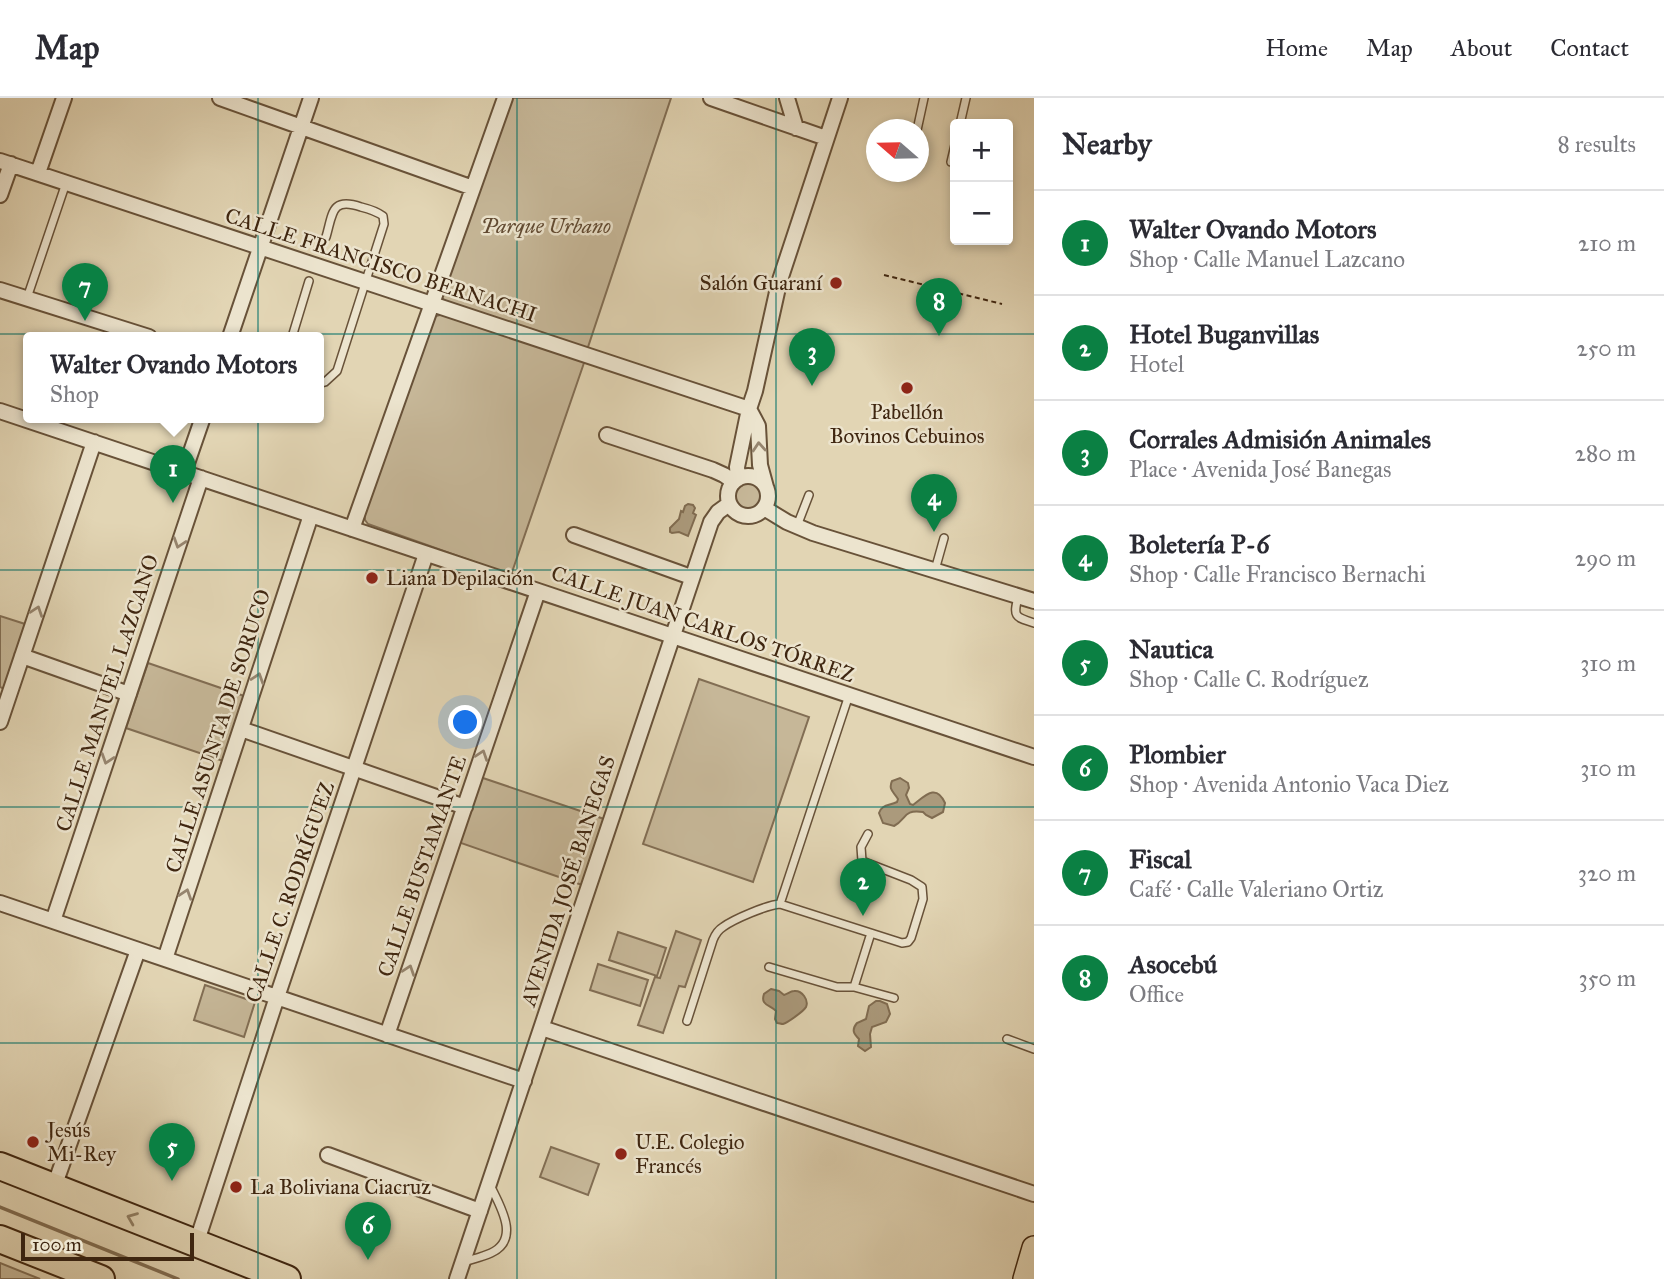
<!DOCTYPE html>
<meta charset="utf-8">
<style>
body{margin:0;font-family:"IM FELL Great Primer",serif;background:#f7f7f7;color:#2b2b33}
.controls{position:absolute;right:21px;top:21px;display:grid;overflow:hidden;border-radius:7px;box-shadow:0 4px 10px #0003}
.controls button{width:63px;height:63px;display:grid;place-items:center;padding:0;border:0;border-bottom:2px solid #e1e1e2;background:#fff;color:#2b2b33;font:35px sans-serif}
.compass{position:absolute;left:866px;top:21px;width:63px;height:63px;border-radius:50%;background:#fff;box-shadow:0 4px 10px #0003;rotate:290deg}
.scale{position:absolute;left:21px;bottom:18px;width:173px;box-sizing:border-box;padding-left:7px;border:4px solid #3f2610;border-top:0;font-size:19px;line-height:24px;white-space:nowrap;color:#3f2610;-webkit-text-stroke:5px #ece4ce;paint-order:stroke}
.you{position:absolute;left:466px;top:625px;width:24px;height:24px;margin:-18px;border:5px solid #fff;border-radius:50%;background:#1a73e8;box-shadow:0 0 0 10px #1a73e833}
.badge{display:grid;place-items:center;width:46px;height:46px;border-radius:50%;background:#0b8043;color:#fff;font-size:23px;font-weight:700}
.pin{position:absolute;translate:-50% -58px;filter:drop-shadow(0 2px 4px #0008)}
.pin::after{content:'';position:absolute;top:37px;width:24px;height:21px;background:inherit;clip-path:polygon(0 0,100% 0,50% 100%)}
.popup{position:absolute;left:23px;top:234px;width:301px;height:91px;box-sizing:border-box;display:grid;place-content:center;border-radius:7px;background:#fff;filter:drop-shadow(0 2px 5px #0005);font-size:23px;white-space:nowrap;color:#7c7c81}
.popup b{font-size:26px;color:#2b2b33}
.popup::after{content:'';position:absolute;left:50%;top:100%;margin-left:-14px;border:14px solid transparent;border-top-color:#fff}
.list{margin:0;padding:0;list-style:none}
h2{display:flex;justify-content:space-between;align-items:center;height:91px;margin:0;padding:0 28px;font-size:30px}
h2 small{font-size:23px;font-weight:400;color:#7c7c81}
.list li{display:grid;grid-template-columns:46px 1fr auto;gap:21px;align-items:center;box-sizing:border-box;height:105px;padding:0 28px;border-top:2px solid #e1e1e2}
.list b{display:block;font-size:26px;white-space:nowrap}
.list p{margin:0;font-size:23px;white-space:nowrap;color:#7c7c81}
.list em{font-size:23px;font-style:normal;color:#7c7c81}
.map{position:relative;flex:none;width:1034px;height:1181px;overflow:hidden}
header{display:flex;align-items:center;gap:42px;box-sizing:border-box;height:98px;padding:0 35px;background:#fff;border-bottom:2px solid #e1e1e2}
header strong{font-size:33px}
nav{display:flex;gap:38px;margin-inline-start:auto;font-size:24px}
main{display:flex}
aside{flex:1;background:#fff}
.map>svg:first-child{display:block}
.green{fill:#c6b798;stroke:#826e54;stroke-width:2}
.water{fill:#ab9a7c;stroke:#806c51;stroke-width:2}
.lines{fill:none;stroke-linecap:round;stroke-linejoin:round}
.stream{stroke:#806c51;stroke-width:3.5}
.lane-casing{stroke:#685239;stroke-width:10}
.street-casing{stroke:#685239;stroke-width:18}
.primary-casing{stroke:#3f2610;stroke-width:26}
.highway-casing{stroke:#3f2610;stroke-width:30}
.path{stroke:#3f2610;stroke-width:2;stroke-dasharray:5 3.5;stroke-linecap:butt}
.lane{stroke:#ece4ce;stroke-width:7}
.street{stroke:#ece4ce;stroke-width:14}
.primary{stroke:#e2d5b4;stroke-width:23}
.highway{stroke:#e2d5b4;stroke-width:26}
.oneway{stroke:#96856f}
.oneway2{stroke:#907e62}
.grid{fill:none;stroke:#0f766e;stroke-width:2;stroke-opacity:0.55}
.poi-dot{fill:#8f2418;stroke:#ece4ce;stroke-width:2.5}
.labels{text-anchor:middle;stroke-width:5;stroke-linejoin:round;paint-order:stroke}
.park-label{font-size:21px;font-style:italic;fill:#614a32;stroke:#ece4ce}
.street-label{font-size:21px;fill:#3f2610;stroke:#ece4ce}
.poi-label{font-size:21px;fill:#3f2610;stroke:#ece4ce;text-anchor:start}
</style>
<header>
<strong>Map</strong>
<nav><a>Home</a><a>Map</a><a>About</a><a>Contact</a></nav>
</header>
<main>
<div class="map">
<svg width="1034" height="1181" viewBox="0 0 1034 1181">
<rect width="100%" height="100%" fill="#e2d5b4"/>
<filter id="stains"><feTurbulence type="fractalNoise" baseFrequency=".00286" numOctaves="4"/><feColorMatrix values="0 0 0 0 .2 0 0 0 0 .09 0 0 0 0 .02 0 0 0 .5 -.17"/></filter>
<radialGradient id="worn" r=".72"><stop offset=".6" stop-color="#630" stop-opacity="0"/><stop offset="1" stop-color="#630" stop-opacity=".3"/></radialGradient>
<path class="green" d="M508,0H671L587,252L448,206L442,200L441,194Z
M444,216L585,262L511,477L368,426L365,422L364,411L428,224L436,218Z
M734 399a14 14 0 1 1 28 0a14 14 0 1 1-28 0Z
M0,518L25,526L4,591L0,589Z
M148,565L244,598L223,663L126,630Z
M699,581L809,619L753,784L643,746Z
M480,679L604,721L582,787L458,744Z
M676,833L701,842L685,889L679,888L663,935L638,927L655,879L660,880Z
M618,834L666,850L657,878L609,862Z
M598,866L648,882L640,908L590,892Z
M205,887L255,904L244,939L194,922Z
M551,1049L599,1066L588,1097L540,1079Z
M0,1165L40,1181H0Z"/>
<path class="water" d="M688,406L693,407L695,410L693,415L696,417L688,438L679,434L672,435L670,434V430L679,421L681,413L683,414L685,408Z
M900,680L908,685L909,690L906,697L910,706L913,707C925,698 936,685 945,705L943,714L932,720L926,717L923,714C903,711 907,721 894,728L883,725L879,715C882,706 889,708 897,704L898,701C894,694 888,692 892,683Z
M771,891L779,893L784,897C787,896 791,893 794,893C802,892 809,902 806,909C804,913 787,925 783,926C781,926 779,925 777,925L775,921L776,913C770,907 760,907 764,896Z
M876,903H880L887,906L890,916L886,924L872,929L870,936L871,949L865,953L858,948L859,941C854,936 851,932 857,925L866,921L869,908Z"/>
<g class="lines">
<path class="stream" d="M0,1109L178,1181"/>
<defs>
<path id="lane" d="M960,26L966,0
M917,32L924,0
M951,64L955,47
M27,200L66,85
M292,239L309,183
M318,286L325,284L337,273L384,126L383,118C376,113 369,111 361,109C331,99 333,115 326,139
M797,428L809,397
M935,472L944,440
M1018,499C1013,519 1015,519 1034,525
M849,597L780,806L902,845L908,844L911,840L923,801L922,789L911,782L862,763L861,749L868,736
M769,869L837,889H854L871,835
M854,889L894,900
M687,923L713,842C715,837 718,832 723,829C734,821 767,807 780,806
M1007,941L1034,951
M464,1164C473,1161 482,1159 491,1155C521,1141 500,1108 490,1087"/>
<path id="street" d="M220,0L473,90
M711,0L826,40
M787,0L796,30
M0,63L749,311
M38,75L64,0
M0,97L11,66
M0,192L149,239
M230,239L311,0
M749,311L758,328L760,367L766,389
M0,313L1034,659
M607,337L713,372L724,377L734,384
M184,374L203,319
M728 398a20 20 0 1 1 40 0a20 20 0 1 1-40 0Z
M738,381L737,369L749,311L755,293L779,185L840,0
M764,410L787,424L813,435L1034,503
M352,431L505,0
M574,437L691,479
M22,558L129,596
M0,624L94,344
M241,631L465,709
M0,805L524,983
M53,823L201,380
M165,861L311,417
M542,930L1034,1096
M387,937L538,493
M328,1057L480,1113
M54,1089L138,852
M196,1146L277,899L426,456
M457,1181L711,424L718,414L729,406"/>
<path id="primary" d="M1025,1181L1034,1150"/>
<path id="highway" d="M0,1068L287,1181
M0,1141L101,1181"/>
</defs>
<use href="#lane" class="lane-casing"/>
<use href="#street" class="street-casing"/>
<use href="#primary" class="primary-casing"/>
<use href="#highway" class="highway-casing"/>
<path class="path" d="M884,177L1002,206"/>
<use href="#lane" class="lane"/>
<use href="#street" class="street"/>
<use href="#primary" class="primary"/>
<use href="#highway" class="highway"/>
</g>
<defs><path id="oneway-chevron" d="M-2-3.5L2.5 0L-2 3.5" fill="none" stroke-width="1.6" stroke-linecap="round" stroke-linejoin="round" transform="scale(1.75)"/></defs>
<g class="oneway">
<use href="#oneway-chevron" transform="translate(759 349) rotate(-94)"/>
<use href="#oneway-chevron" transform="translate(179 445) rotate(108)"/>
<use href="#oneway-chevron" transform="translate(37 513) rotate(-71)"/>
<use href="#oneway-chevron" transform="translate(258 580) rotate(-72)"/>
<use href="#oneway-chevron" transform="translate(482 657) rotate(-71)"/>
<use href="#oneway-chevron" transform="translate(107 661) rotate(108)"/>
<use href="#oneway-chevron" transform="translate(186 796) rotate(-72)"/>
<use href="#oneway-chevron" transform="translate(409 872) rotate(-71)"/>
</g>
<use class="oneway2" href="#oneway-chevron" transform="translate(132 1120) rotate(-158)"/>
<path class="grid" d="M258,0V1181M517,0V1181M776,0V1181M0,236H1034M0,472H1034M0,709H1034M0,945H1034"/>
<g class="poi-dot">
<circle cx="836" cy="185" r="7"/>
<circle cx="907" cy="290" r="7"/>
<circle cx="372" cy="480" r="7"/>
<circle cx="33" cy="1044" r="7"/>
<circle cx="621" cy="1056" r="7"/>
<circle cx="236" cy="1089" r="7"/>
</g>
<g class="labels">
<g class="park-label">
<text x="546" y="135">Parque Urbano</text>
</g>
<g class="street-label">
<text transform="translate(381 167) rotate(18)" y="7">CALLE FRANCISCO BERNACHI</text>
<text transform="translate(703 526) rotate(19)" y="7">CALLE JUAN CARLOS TÓRREZ</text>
<text transform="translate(107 595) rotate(-72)" y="7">CALLE MANUEL LAZCANO</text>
<text transform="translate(218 633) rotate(-72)" y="7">CALLE ASUNTA DE SORUCO</text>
<text transform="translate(422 768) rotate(-71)" y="7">CALLE BUSTAMANTE</text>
<text transform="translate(568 783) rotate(-72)" y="7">AVENIDA JOSÉ BANEGAS</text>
<text transform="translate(290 794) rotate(-71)" y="7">CALLE C. RODRÍGUEZ</text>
</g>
<g class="poi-label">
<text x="822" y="192" text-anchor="end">Salón Guaraní</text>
<text x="907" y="321" text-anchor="middle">Pabellón<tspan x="907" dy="24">Bovinos Cebuinos</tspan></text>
<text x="386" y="487">Liana Depilación</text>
<text x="47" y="1039">Jesús<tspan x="47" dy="24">Mi-Rey</tspan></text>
<text x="635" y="1051">U.E. Colegio<tspan x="635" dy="24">Francés</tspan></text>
<text x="250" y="1096">La Boliviana Ciacruz</text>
</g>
</g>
<rect width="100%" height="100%" filter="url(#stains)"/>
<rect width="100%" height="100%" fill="url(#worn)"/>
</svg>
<div class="controls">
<button>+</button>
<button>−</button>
</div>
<svg class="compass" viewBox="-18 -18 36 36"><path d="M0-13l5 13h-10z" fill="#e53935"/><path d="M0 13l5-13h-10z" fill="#7c7c81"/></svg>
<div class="scale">100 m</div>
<div class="you"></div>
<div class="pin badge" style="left:173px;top:405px">1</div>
<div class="popup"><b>Walter Ovando Motors</b>Shop</div>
<div class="pin badge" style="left:863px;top:818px">2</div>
<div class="pin badge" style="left:812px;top:288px">3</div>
<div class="pin badge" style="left:934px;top:434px">4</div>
<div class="pin badge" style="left:172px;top:1083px">5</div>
<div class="pin badge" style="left:368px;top:1162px">6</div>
<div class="pin badge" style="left:85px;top:223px">7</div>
<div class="pin badge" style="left:939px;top:238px">8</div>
</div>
<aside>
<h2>Nearby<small>8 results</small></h2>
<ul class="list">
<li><span class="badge">1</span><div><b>Walter Ovando Motors</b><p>Shop · Calle Manuel Lazcano</p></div><em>210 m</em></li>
<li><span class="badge">2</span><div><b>Hotel Buganvillas</b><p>Hotel</p></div><em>250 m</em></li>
<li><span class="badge">3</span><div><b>Corrales Admisión Animales</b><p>Place · Avenida José Banegas</p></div><em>280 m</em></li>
<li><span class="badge">4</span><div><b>Boletería P-6</b><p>Shop · Calle Francisco Bernachi</p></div><em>290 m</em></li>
<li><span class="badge">5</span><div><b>Nautica</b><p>Shop · Calle C. Rodríguez</p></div><em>310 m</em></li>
<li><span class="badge">6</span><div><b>Plombier</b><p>Shop · Avenida Antonio Vaca Diez</p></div><em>310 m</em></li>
<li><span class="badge">7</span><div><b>Fiscal</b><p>Café · Calle Valeriano Ortiz</p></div><em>320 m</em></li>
<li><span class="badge">8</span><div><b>Asocebú</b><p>Office</p></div><em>350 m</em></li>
</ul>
</aside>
</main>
